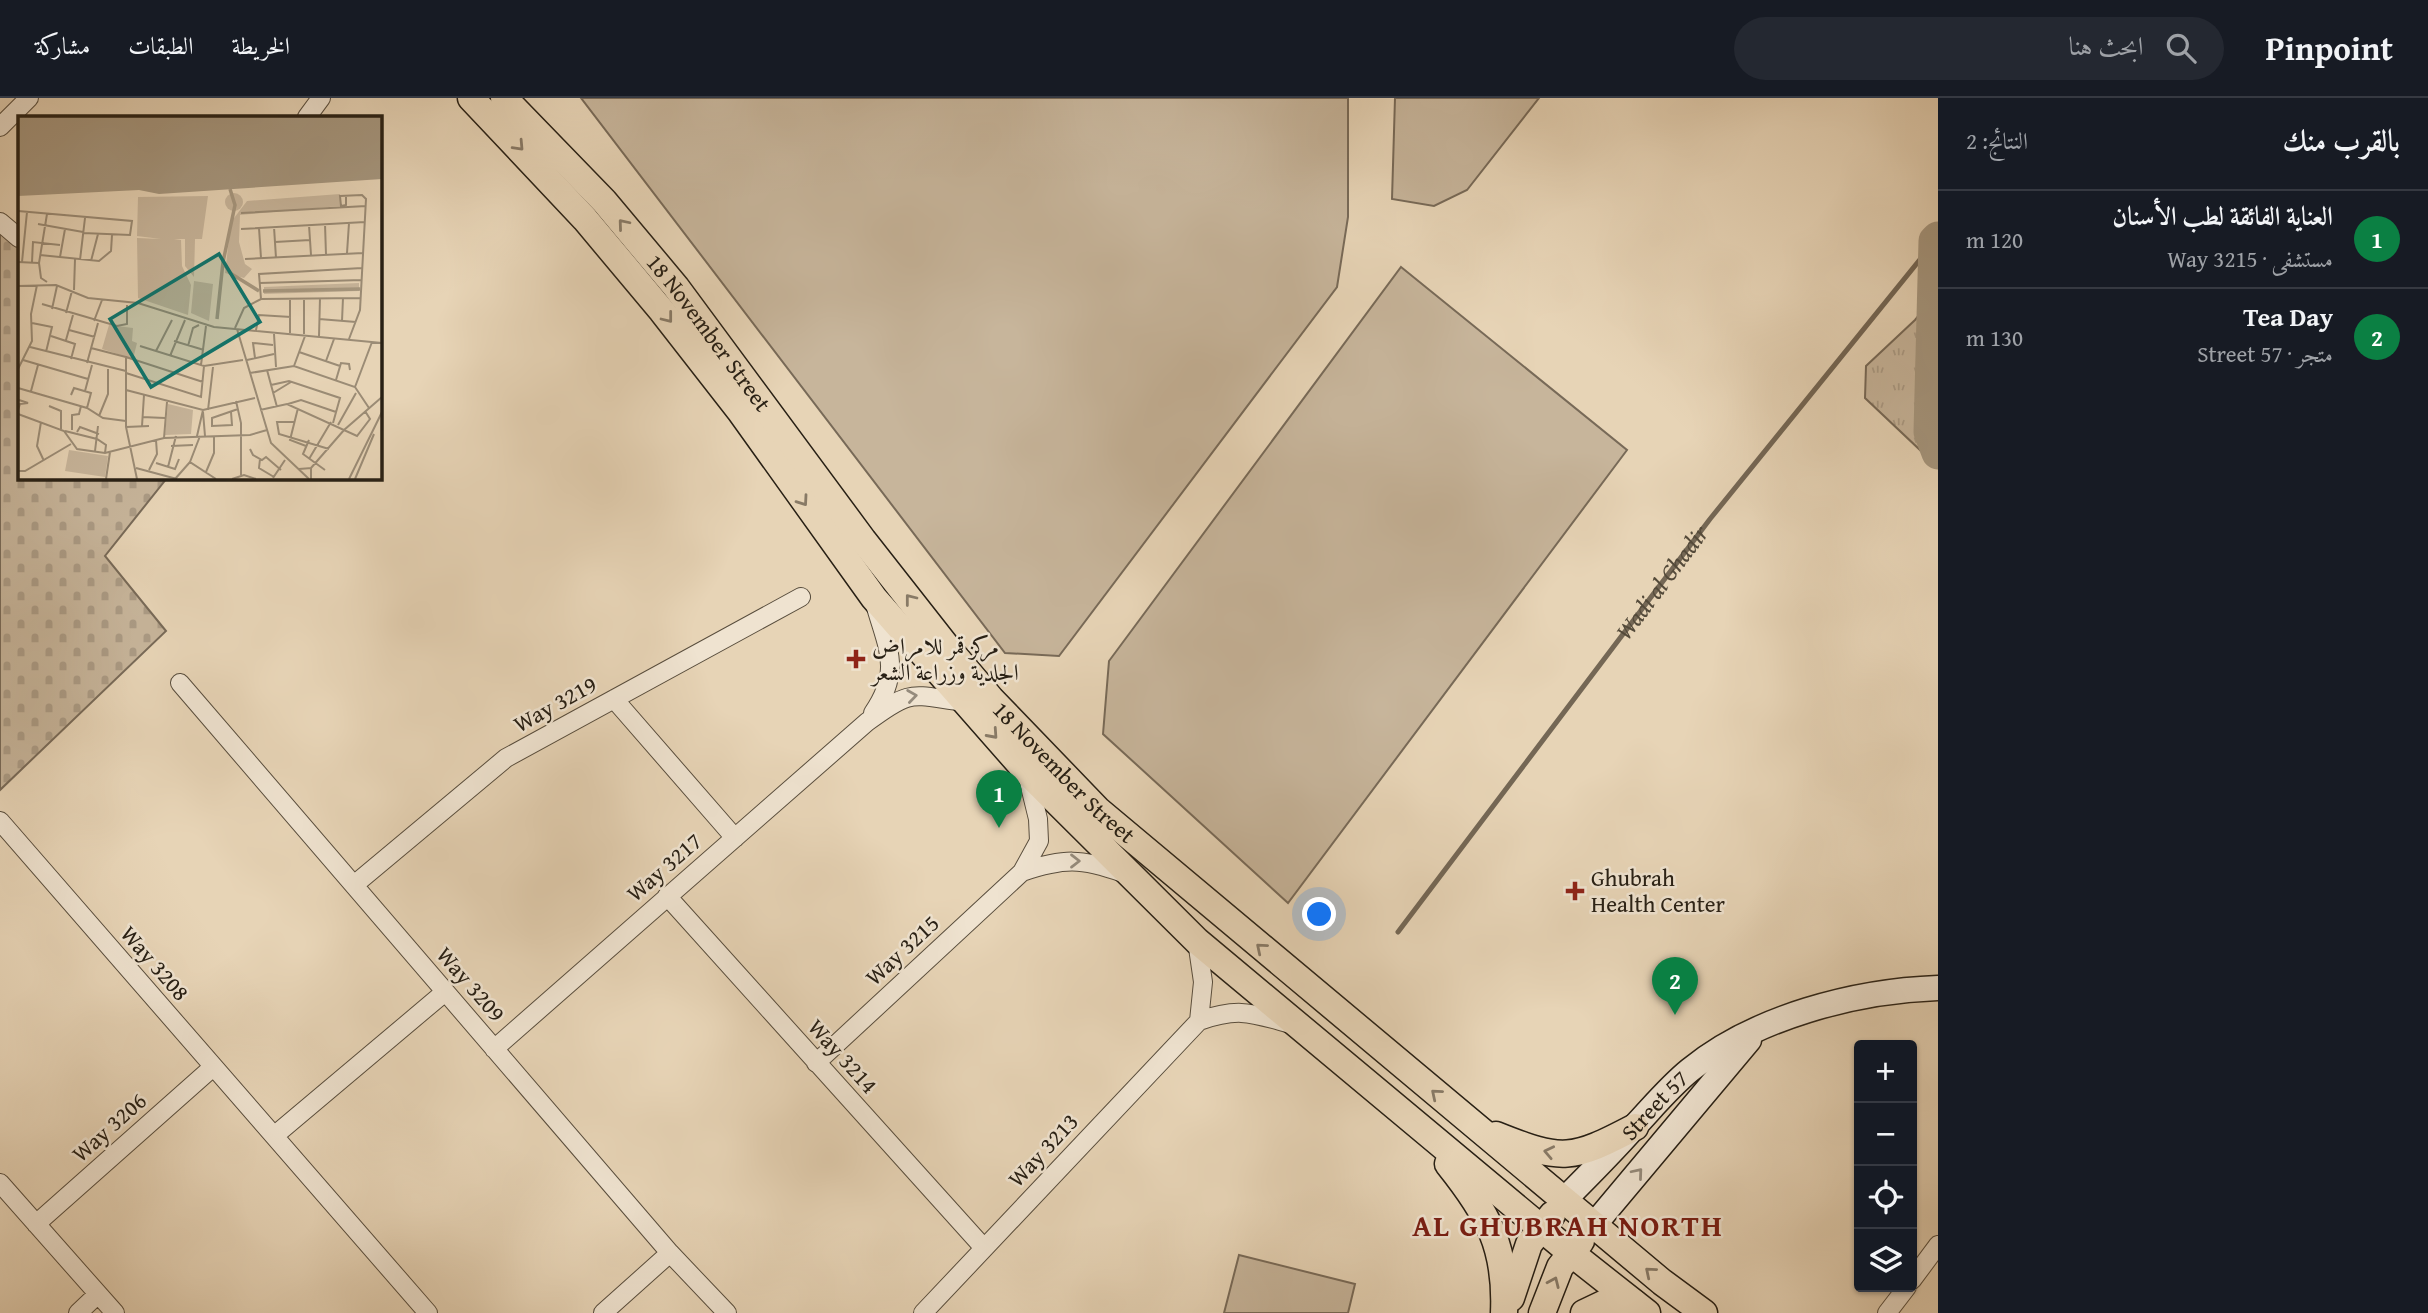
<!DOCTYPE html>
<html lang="ar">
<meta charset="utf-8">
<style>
body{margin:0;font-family:"Gentium Book Plus",Amiri,serif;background:#242831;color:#f1f3f6;direction:rtl}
.controls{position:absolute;right:21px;bottom:21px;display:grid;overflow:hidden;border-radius:7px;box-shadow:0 2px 5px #0004}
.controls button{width:63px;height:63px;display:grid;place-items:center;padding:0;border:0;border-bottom:2px solid #363941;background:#171b24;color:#f1f3f6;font:35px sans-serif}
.you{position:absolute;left:1320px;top:817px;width:24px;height:24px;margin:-18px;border:5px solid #fff;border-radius:50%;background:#1a73e8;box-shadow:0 0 0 10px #1a73e833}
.badge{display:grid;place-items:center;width:46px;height:46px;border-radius:50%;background:#0b8043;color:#fff;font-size:23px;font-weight:700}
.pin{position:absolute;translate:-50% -58px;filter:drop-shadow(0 2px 4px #0008)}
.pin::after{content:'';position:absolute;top:37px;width:24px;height:21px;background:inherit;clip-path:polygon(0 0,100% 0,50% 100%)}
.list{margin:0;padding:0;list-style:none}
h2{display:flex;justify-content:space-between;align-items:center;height:91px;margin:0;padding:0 28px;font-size:30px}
h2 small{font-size:23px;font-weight:400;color:#9ea1a6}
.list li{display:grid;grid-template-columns:46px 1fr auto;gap:21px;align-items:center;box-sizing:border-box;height:98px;padding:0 28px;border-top:2px solid #363941}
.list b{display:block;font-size:26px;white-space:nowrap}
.list p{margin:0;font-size:23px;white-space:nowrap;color:#9ea1a6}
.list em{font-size:23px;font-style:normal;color:#9ea1a6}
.icon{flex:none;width:38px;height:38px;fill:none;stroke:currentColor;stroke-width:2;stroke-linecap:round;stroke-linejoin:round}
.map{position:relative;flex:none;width:1938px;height:1215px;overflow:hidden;direction:ltr}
header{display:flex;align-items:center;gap:42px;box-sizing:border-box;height:98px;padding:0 35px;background:#171b24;border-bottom:2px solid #363941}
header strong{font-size:33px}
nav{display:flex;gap:38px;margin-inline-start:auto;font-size:24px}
.search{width:490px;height:63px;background:#242831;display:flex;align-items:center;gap:18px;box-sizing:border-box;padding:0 24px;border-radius:38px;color:#9ea1a6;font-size:26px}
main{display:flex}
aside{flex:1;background:#171b24}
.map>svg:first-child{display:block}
.green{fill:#c7b59b;stroke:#786a58;stroke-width:2}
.cemetery{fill:url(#cemetery-stones);stroke:#786a58;stroke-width:2}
.park{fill:url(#park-tufts);stroke:#786a58;stroke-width:2}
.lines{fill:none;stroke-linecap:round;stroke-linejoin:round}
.stream{stroke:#746755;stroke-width:5}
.river{stroke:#a6977f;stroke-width:33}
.street-casing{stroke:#584d3d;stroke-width:20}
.secondary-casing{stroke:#282015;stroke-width:27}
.primary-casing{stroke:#282015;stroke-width:29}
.street{stroke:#efe3d0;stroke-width:18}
.secondary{stroke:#efe3d0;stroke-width:24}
.primary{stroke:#e7d4b6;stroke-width:26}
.oneway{stroke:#887a66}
.oneway2{stroke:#958b7c}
.poi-dot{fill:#8f2418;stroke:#efe3d0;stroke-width:2.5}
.labels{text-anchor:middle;stroke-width:5;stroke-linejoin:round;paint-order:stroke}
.street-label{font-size:23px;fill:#282015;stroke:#efe3d0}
.poi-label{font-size:23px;fill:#282015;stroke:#efe3d0;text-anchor:start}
.water-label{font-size:24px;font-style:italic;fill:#544a3a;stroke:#efe3d0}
.district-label{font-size:30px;font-weight:bold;letter-spacing:2px;fill:#7a1f14;stroke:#efe3d0}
.inset-river{fill:none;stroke:#a6977f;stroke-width:3.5}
.inset-road{fill:none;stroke:#9b8c76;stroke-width:2}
.view{fill:#0f766e;fill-opacity:0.15;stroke:#0f766e;stroke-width:3.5}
.inset-edge{fill:none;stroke:#282015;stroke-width:3.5}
</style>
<header>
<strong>Pinpoint</strong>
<div class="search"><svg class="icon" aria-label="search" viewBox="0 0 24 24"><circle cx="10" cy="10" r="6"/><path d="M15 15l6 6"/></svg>ابحث هنا</div>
<nav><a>الخريطة</a><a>الطبقات</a><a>مشاركة</a></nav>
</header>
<main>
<aside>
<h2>بالقرب منك<small>النتائج: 2</small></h2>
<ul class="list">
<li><span class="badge">1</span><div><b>العناية الفائقة لطب الأسنان</b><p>مستشفى · Way 3215</p></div><em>120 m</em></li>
<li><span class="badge">2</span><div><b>Tea Day</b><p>متجر · Street 57</p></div><em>130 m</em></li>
</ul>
</aside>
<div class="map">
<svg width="1938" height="1215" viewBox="0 0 1938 1215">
<defs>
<pattern id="cemetery-stones" width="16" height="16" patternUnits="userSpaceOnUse" patternTransform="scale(1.75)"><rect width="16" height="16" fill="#c7b59b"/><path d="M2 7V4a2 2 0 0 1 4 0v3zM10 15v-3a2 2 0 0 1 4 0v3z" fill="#ab9b85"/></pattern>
<pattern id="park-tufts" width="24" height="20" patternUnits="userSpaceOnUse" patternTransform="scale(1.75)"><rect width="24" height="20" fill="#c7b59b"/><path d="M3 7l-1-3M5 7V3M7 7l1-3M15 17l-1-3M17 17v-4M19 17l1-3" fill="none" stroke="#ab9b85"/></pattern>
</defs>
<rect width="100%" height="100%" fill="#e7d4b6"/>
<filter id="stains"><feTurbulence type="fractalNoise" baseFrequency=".00286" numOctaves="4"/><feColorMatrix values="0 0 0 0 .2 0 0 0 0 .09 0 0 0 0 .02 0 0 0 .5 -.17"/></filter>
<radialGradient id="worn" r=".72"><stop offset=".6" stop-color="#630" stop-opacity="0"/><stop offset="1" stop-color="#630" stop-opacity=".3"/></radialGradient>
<path class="green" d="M581,0H1348V119L1337,189L1059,558L1005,555Z
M1395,0H1539L1467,92L1434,108L1392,101Z
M1401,169L1627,352L1288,805L1103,636L1109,563Z
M1239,1157L1355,1186L1348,1215H1224Z"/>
<path class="cemetery" d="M0,125L19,141V380H167L105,458L166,533L0,692Z"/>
<path class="park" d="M1938,194V369L1865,300L1866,268L1915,222Z"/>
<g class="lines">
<path class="stream" id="s1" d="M1398,834L1710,421L1935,143"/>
<path class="river" d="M1938,140L1935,143L1930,334L1938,355"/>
<defs>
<path id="street" d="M307,19L321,0
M0,29L29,0
M0,124L19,140
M180,585L670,1155L727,1215
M614,601L735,740
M873,615C902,572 888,552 875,506
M0,723L428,1215
M1022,774C1064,760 1081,760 1123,775
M354,787L506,660L801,499
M667,798L984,1150
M1197,843L1203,884L1199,923
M494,951L867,624C913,590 910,597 964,604
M816,965L1022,774L1039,743L1038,721L1027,676
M274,1038L445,894
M0,1085L115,1215
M36,1126L213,969
M1912,1182L1938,1147
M78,1215L98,1196
M603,1215L670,1155
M923,1215L1199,923C1239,909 1251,915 1291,926
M1887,1215L1907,1189"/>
<g id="secondary">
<path id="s2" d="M1564,1102C1588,1078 1612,1054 1634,1029C1652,1010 1669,989 1690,972C1755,919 1855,893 1938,890"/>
<path d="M1594,1127L1749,942"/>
</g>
<g id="primary">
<path d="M471,0L585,121L662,213L740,313L874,500L1026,673L1197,843L1571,1155L1647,1215"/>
<path id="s3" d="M504,0L604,103L676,189L863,442L947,549L991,601L1098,712L1662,1184L1704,1215"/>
<path d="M1496,1037C1563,1064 1572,1062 1635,1029"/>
<path d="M1448,1066C1488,1116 1507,1149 1504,1215"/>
<path d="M1511,1200L1529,1146L1552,1117"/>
<path d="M1542,1215L1560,1169L1581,1143"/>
<path d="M1584,1215L1605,1205H1634"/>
</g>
</defs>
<use href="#street" class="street-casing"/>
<use href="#secondary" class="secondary-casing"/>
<use href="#primary" class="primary-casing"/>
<use href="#street" class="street"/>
<use href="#secondary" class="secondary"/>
<use href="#primary" class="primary"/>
</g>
<defs><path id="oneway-chevron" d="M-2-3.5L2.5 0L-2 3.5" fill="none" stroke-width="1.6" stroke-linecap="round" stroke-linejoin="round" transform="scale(1.75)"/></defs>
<g class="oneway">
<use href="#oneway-chevron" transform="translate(519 48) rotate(47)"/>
<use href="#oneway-chevron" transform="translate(623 126) rotate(-130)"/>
<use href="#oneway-chevron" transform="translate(668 220) rotate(52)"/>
<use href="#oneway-chevron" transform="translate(803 403) rotate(55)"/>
<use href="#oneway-chevron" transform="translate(910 501) rotate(-128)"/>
<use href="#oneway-chevron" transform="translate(993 636) rotate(48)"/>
<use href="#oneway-chevron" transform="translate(1261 850) rotate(-140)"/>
<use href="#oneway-chevron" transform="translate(1436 996) rotate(-140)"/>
<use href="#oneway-chevron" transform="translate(1549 1054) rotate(-168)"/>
<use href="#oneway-chevron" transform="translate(1650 1174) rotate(-140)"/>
<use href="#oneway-chevron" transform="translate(1554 1184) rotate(-66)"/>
</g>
<g class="oneway2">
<use href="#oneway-chevron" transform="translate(912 598) rotate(-8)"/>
<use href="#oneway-chevron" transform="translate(1075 763)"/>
<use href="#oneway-chevron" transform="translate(1638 1075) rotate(-50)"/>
</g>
<g class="poi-dot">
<path d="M852.5 550.5h7v7h7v7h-7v7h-7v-7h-7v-7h7z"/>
<path d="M1571.5 782.5h7v7h7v7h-7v7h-7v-7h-7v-7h7z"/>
</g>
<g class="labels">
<g class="street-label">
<text dy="8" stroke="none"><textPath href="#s3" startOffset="312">18 November Street</textPath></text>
<text transform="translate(555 606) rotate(-29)" y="8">Way 3219</text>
<text dy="8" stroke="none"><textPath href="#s3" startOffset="878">18 November Street</textPath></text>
<text transform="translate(664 769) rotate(-41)" y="8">Way 3217</text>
<text transform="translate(902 852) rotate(-43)" y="8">Way 3215</text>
<text transform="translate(155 865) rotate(49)" y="8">Way 3208</text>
<text transform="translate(471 886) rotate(49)" y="8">Way 3209</text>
<text transform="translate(843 958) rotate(48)" y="8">Way 3214</text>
<text dy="8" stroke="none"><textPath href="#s2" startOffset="131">Street 57</textPath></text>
<text transform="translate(109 1029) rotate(-42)" y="8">Way 3206</text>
<text transform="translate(1043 1052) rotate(-47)" y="8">Way 3213</text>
</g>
<g class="poi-label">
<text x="872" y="556">مركز قمر للامراض<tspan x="872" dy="26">الجلدية وزراعة الشعر</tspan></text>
<text x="1591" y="788">Ghubrah<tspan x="1591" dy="26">Health Center</tspan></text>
</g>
<g class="water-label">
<text dy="8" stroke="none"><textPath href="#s1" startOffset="438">Wadi al Ghadir</textPath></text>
</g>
<g class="district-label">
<text x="1568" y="1138">AL GHUBRAH NORTH</text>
</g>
</g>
<g transform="translate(18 18)">
<rect width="364" height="364" fill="#e7d4b6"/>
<path d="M190,80L184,123H177L176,161L167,150V123H156L163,124L164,150L173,169L170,199L120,182L119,122L143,123L119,120L120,81ZM176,165L195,168L191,205L173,197ZM341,167V175L246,178V171ZM150,288L175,294L173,318L147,319ZM51,334L90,340L87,361L47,355Z" fill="#c7b59b"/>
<path d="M207 86a9 9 0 1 1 18 0a9 9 0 1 1-18 0Z" fill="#c7b59b"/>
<path d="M91,209L115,212L114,225L119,227L115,243L84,233Z" fill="#c7b59b"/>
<path d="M322,78V90L222,99L221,126L227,148L234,153L226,162L207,157L213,106L229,85Z" fill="#c7b59b"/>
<path d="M0,1H364V63L141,78L121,74L0,80Z" fill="#a6977f"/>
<path class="inset-river" d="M212,73L217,89L205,146L212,157L241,175M245,175L342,173M199,203L205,146"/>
<path class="inset-road" d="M328,80V89L323,90L322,80L344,79L348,83L342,194L331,223M0,95L114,105L112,119L65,117M223,97L348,90M29,98L21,147L23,162L29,166M20,108L65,116M307,108L308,139M291,109L293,139M256,111L258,142M241,112L243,142M223,113L347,106M257,126L292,124M329,137L331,107M22,139L81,145L93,135L94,119M42,141L47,113M227,143L345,137M62,144L67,102M73,145L80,118M0,146L21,147M4,146L9,96M14,146L15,126L42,129M242,167L344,164M0,170L38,169L70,182L120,187L196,211L364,227M56,174L57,143M286,182V218M243,183L241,158L344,152M24,188L99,210L109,208V189M34,193L39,170M48,197L54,175M301,203L338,206M76,205L84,184M324,205L325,182M14,207L34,211L28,236M217,212L226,192L243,183L343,182M219,213L253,327L291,363M51,214L77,221M238,214L241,199L273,201M272,217V182M256,218L258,251M33,220L57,228L53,243M301,220L302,182M48,224L55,199M156,225L186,234M122,230L186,250L225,244M170,230L175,212L181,209M12,231L108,255M73,232L108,241V311L119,363M138,235L154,204M281,236L322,250M152,240L167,204M108,241L185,266M237,242L235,227L255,229M5,244L70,263M229,244L256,238M308,245L316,223M69,247L80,207M183,249L188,210M276,250L287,220M0,253L14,225L13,198L19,169M249,254L259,291M108,257L183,281L186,250M232,257L276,250L337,271L351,292M318,264L323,247L331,248L332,254M253,269L271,265L322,282L315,307M337,271L354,226M0,272L69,292L85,302L108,305M108,274L185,294L237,282M13,275L20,249M67,275L74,249M255,277L273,266M53,279L56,272L73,277L69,292M218,285L223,307V359M270,288L283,284L318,296M31,290L43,295V313M280,292L272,324L288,330M0,294L2,288L10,287L1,284M190,294L195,251M242,294L269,288L339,320L352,303L347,295M185,296L187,320M213,296L214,309L194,310V302L220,293M0,298L46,315L59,333L87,337L146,322L232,319L249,314M81,300L90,278V253M124,301L147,302M23,306L19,330L26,345M276,306H259L261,318L311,333M320,309L338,277M124,310L126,279M108,311L131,310M54,314V299L61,298L63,290M47,315L79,323L88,329L87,337M59,316L62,311L81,318M179,320L185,294M182,320L172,346L198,363M146,322L149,286M291,324L285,338L307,354M153,330L175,329M232,333L235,339L244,344L248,341L263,354M77,335L80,310M242,343L241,352L256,361M291,343L313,306M138,347L157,353L161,343M150,351L158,320M118,352L159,363M293,352L326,314L364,281M281,353L293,352V363M131,354L139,338L138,324M0,355H7L53,328M188,356L196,337V320M255,362L267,344M88,363L92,336M157,363L172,346M214,363L226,359L238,363M331,363L364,296M337,363L356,318"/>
<path class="view" d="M201,138L242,206L133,271L92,203Z"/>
<rect width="364" height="364" class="inset-edge"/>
</g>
<rect width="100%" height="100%" filter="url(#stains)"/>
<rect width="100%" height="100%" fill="url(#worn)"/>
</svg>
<div class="controls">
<button>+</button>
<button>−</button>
<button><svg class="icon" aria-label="locate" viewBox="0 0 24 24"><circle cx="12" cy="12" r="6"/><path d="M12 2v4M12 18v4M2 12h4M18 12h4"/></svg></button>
<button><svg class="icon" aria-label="layers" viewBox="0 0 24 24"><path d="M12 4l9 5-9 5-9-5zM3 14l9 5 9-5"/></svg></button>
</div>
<div class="you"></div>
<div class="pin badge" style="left:999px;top:730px">1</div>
<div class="pin badge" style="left:1675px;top:917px">2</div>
</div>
</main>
